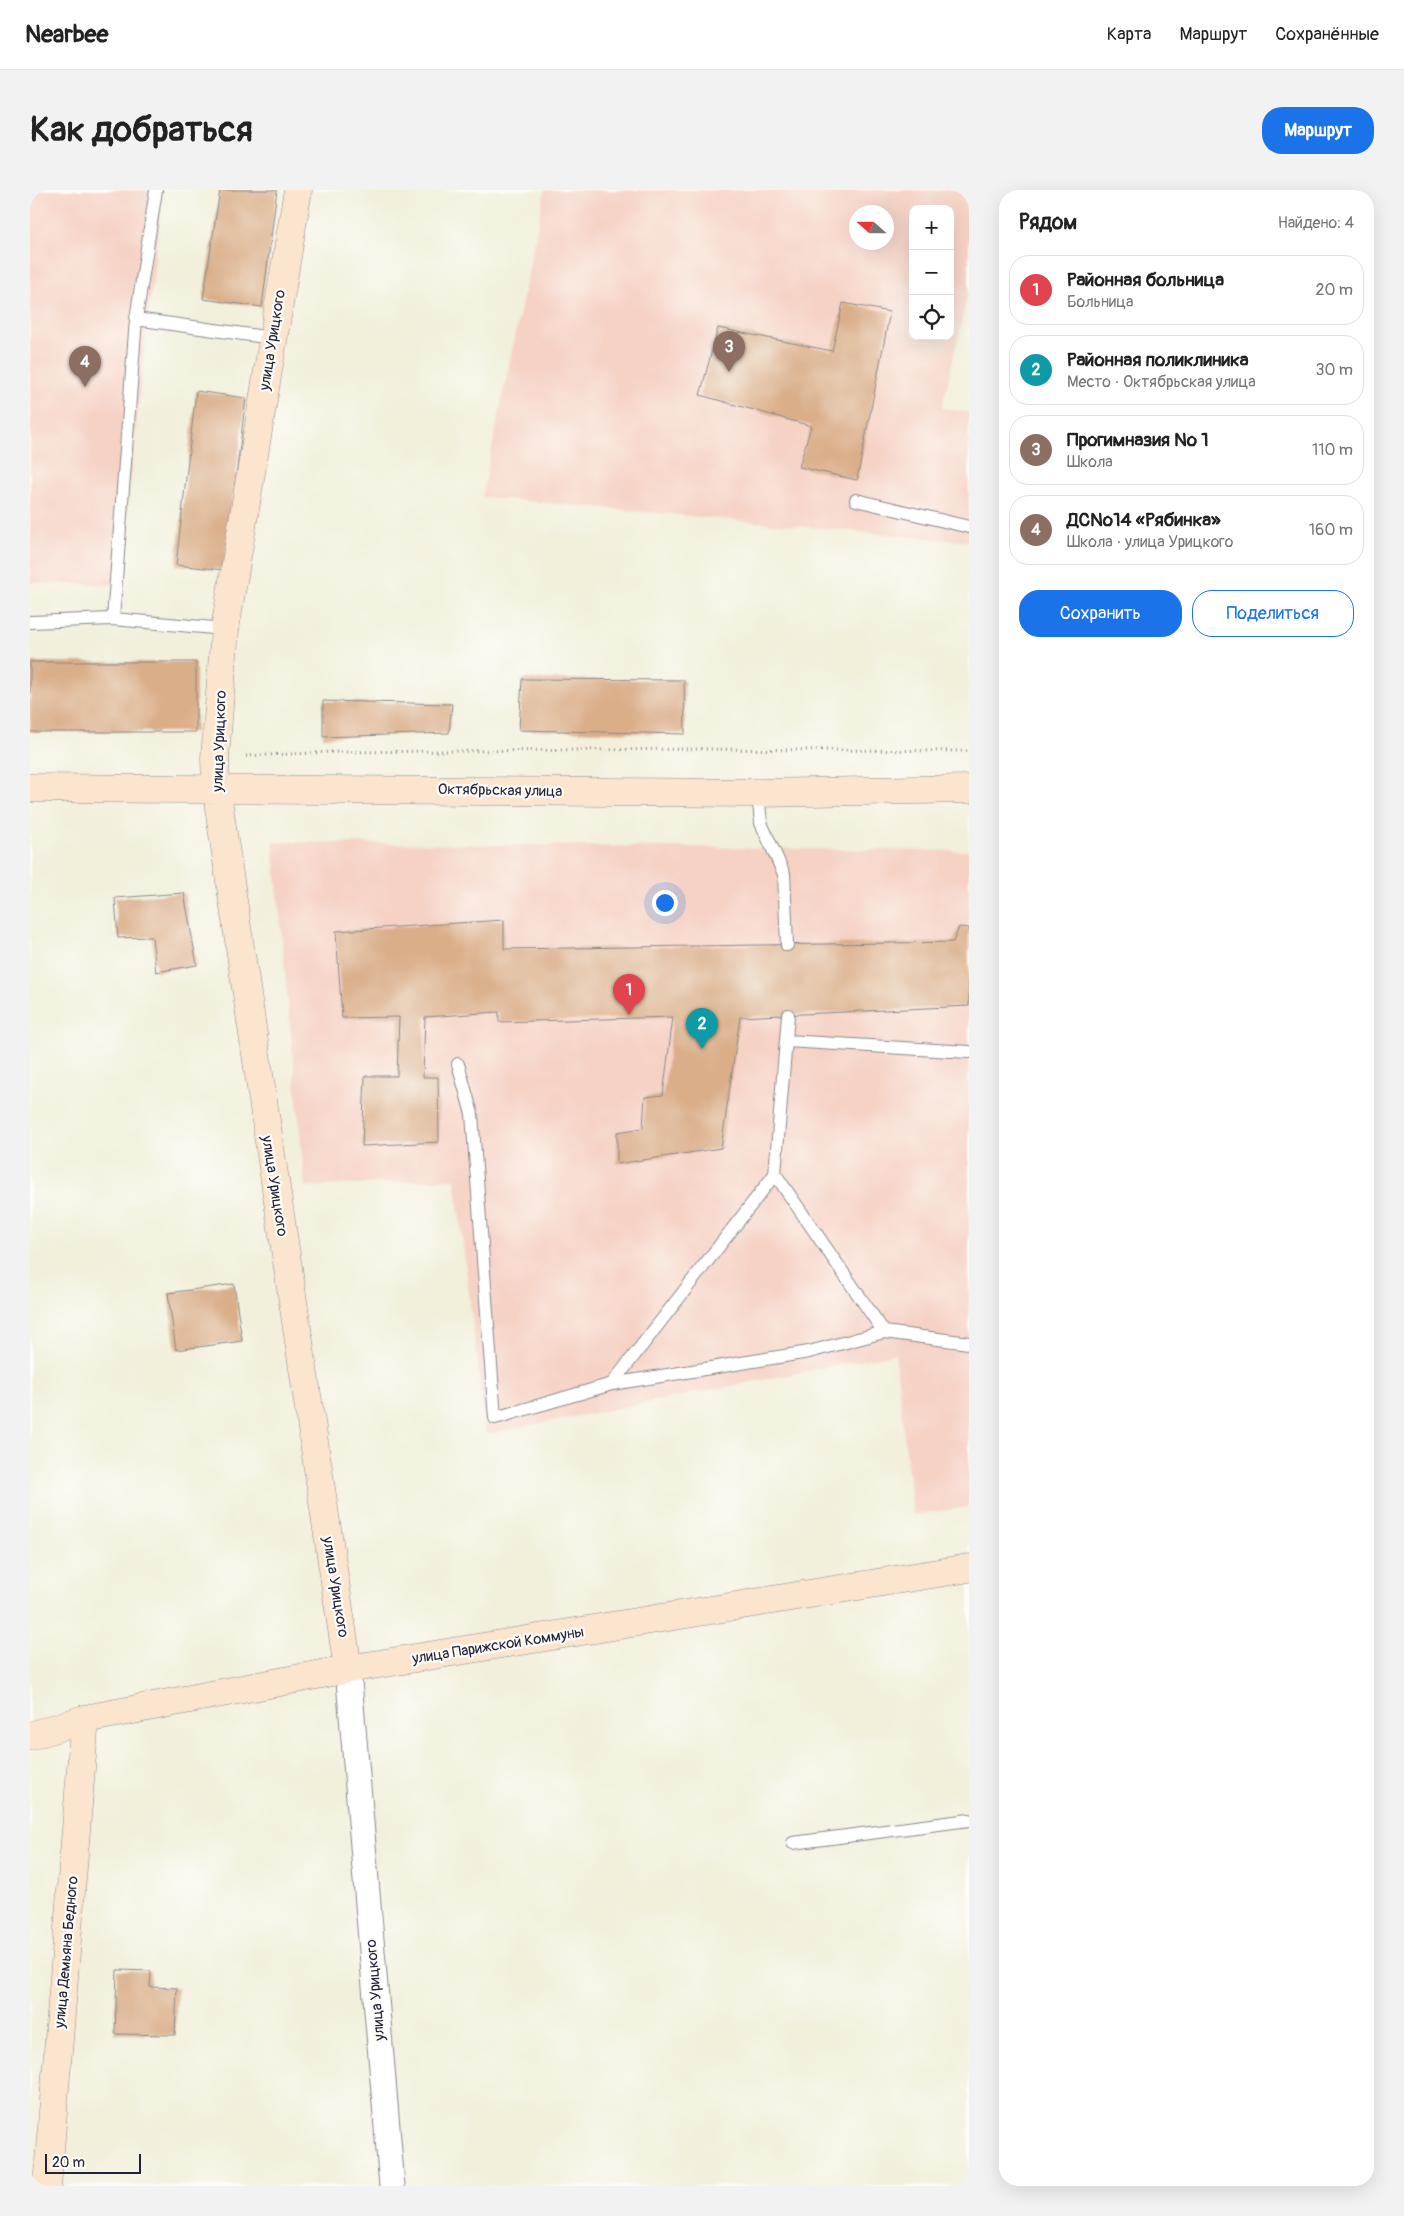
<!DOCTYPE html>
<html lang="ru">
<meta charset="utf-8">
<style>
body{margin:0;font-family:Pangolin,sans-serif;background:#f2f2f2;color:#222}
.controls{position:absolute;right:15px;top:15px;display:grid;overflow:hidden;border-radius:10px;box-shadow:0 5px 20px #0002}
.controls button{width:45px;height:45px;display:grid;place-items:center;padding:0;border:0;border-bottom:1px solid #e0e0e0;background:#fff;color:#222;font:25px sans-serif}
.compass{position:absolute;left:819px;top:15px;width:45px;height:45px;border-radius:50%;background:#fff;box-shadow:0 5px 20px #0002;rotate:291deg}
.scale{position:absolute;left:15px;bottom:12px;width:96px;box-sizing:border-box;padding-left:5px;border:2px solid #22223b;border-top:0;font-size:14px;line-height:18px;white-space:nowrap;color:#22223b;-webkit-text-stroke:4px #fdfcf7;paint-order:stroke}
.you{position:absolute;left:634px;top:712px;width:18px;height:18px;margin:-12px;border:4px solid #fff;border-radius:50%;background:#1a73e8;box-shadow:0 0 0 8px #1a73e833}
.badge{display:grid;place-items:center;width:32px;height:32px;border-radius:50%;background:#1a73e8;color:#fff;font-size:16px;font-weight:700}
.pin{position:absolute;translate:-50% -41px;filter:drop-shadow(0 1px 2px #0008)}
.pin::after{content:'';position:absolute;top:26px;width:18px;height:15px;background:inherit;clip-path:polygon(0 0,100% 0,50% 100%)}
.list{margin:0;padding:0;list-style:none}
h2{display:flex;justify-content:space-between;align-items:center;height:65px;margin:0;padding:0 20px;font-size:21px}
h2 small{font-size:16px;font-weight:400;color:#767676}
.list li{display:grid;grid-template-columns:32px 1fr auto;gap:15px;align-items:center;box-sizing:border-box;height:70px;margin:0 10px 10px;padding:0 10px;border:1px solid #e0e0e0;border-radius:20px}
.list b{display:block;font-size:19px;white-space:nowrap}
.list p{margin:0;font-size:16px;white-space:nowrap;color:#767676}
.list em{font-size:16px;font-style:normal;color:#767676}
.actions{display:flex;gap:10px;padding:15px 20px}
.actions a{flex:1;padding:11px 0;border:1px solid #1a73e8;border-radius:20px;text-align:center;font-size:18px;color:#1a73e8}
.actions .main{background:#1a73e8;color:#fff}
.icon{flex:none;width:28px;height:28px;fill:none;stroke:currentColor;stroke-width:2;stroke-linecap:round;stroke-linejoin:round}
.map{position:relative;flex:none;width:939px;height:1996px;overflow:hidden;border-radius:20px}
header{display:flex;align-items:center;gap:30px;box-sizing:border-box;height:70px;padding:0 25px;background:#fff;border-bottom:1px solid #e0e0e0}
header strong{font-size:24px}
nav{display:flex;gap:28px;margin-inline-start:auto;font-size:18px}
.intro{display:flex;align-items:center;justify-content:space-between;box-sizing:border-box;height:120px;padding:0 30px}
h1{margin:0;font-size:35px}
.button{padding:12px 22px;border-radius:20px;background:#1a73e8;color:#fff;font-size:18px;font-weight:700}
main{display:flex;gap:30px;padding:0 30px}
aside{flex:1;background:#fff;border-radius:20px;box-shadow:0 5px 20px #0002}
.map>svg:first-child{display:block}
.built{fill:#f6d2c5;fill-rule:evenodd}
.building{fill:#daae89}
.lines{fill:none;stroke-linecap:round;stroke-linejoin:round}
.lane-casing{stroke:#8a888b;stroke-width:14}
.street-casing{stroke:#8a888b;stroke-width:27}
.secondary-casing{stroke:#8a888b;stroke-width:29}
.path{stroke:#8a888b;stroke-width:3;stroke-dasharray:1 4;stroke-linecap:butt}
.lane{stroke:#fff;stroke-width:12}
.street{stroke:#fff;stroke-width:25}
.secondary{stroke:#fbe5cf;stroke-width:28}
.labels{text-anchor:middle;stroke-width:4.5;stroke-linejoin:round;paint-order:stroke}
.street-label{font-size:15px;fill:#22223b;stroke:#fdfcf7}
</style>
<header>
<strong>Nearbee</strong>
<nav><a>Карта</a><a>Маршрут</a><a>Сохранённые</a></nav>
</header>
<div class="intro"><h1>Как добраться</h1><a class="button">Маршрут</a></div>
<main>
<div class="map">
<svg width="939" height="1996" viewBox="0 0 939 1996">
<rect width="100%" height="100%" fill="#fdfcf7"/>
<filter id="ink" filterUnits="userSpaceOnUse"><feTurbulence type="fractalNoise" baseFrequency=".02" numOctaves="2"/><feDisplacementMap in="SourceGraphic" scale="10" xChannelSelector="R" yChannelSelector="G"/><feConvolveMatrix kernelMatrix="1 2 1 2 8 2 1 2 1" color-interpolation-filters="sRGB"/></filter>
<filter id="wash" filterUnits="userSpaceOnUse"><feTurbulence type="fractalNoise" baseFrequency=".0096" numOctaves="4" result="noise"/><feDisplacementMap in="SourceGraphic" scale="20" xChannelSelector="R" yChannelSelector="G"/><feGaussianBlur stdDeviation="1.12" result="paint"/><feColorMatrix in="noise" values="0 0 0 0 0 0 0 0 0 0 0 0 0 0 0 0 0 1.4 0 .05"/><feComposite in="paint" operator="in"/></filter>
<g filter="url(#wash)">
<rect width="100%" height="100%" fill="#f2efdb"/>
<path class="built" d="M0,0H133L88,395L0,393Z
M515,0H939V98L912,218L939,223V352L452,307ZM883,19H920V146H883ZM826,22H856V52H826Z
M243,652L939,661V1317L883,1325L865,1164L456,1244L425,989L275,997Z"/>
<g id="blocks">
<path class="building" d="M190,0H247L232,117L173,109Z
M813,113L860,122L827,290L769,277L781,236L670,205L688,138L802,161Z
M166,201L216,208L194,380L146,375Z
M0,472H166V542H0Z
M492,489L654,490L655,544L489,540Z
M293,511L422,514L419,543L293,547Z
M154,703L167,775L126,782L122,747L88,748L85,708Z
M474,730V759L923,752L929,737L939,738V816L710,827L691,958L587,974V942L613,938L615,907L633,905L643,827L469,832V822L395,827L393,887H408L409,952L332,956L335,886H367L369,827L312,828L306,741Z
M204,1094L212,1151L146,1160L138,1103Z
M87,1780L121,1781L120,1797L147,1798L145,1845L85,1844Z"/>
</g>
</g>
<g filter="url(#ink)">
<use href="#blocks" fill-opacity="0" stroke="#8a888b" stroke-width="1"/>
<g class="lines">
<defs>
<path id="lane" d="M106,129L242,148
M826,310L939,337
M83,429L106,129L126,0
M0,432L83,429L195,439
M728,603L731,633L754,684L757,755
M758,825L745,984L854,1142L939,1153
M757,851L939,862
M428,874L442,924L465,1228L582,1194L779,1162L854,1142
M582,1194L745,984
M763,1653L939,1630"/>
<path id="street" d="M318,1479L362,1996"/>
<path id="secondary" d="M268,0L195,439L185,568L186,597L318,1479
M0,598L728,603L939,599
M0,1546L55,1529L318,1479L939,1378
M17,1996L55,1529"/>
</defs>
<use href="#lane" class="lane-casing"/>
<use href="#street" class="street-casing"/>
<use href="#secondary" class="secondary-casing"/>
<path class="path" d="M216,566L303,562L665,559L939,561"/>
<use href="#lane" class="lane"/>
<use href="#street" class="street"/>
<use href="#secondary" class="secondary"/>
</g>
</g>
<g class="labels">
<g class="street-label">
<text transform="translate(242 150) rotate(-81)" y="5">улица Урицкого</text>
<text transform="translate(189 551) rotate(-88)" y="5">улица Урицкого</text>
<text transform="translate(470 600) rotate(1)" y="5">Октябрьская улица</text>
<text transform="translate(245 996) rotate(81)" y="5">улица Урицкого</text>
<text transform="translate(306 1397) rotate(81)" y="5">улица Урицкого</text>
<text transform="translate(468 1455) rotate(-9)" y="5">улица Парижской Коммуны</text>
<text transform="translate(36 1762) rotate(-85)" y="5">улица Демьяна Бедного</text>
<text transform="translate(345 1800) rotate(-95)" y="5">улица Урицкого</text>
</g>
</g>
</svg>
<div class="controls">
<button>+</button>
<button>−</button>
<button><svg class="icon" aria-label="locate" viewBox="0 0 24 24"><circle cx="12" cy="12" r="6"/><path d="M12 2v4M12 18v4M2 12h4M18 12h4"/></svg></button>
</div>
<svg class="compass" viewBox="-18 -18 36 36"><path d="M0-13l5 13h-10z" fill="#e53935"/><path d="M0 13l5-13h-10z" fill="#767676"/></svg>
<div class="scale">20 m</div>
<div class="you"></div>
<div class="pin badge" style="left:599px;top:825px;background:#e0444e">1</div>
<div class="pin badge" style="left:672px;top:859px;background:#0f9aa8">2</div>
<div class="pin badge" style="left:699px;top:182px;background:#8d6e63">3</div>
<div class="pin badge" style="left:55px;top:197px;background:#8d6e63">4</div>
</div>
<aside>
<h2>Рядом<small>Найдено: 4</small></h2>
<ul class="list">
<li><span class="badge" style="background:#e0444e">1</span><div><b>Районная больница</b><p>Больница</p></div><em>20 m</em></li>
<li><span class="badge" style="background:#0f9aa8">2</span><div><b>Районная поликлиника</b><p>Место · Октябрьская улица</p></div><em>30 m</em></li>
<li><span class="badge" style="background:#8d6e63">3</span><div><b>Прогимназия № 1</b><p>Школа</p></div><em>110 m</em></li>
<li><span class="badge" style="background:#8d6e63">4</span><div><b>ДС№14 «Рябинка»</b><p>Школа · улица Урицкого</p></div><em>160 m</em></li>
</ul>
<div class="actions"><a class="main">Сохранить</a><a>Поделиться</a></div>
</aside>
</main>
